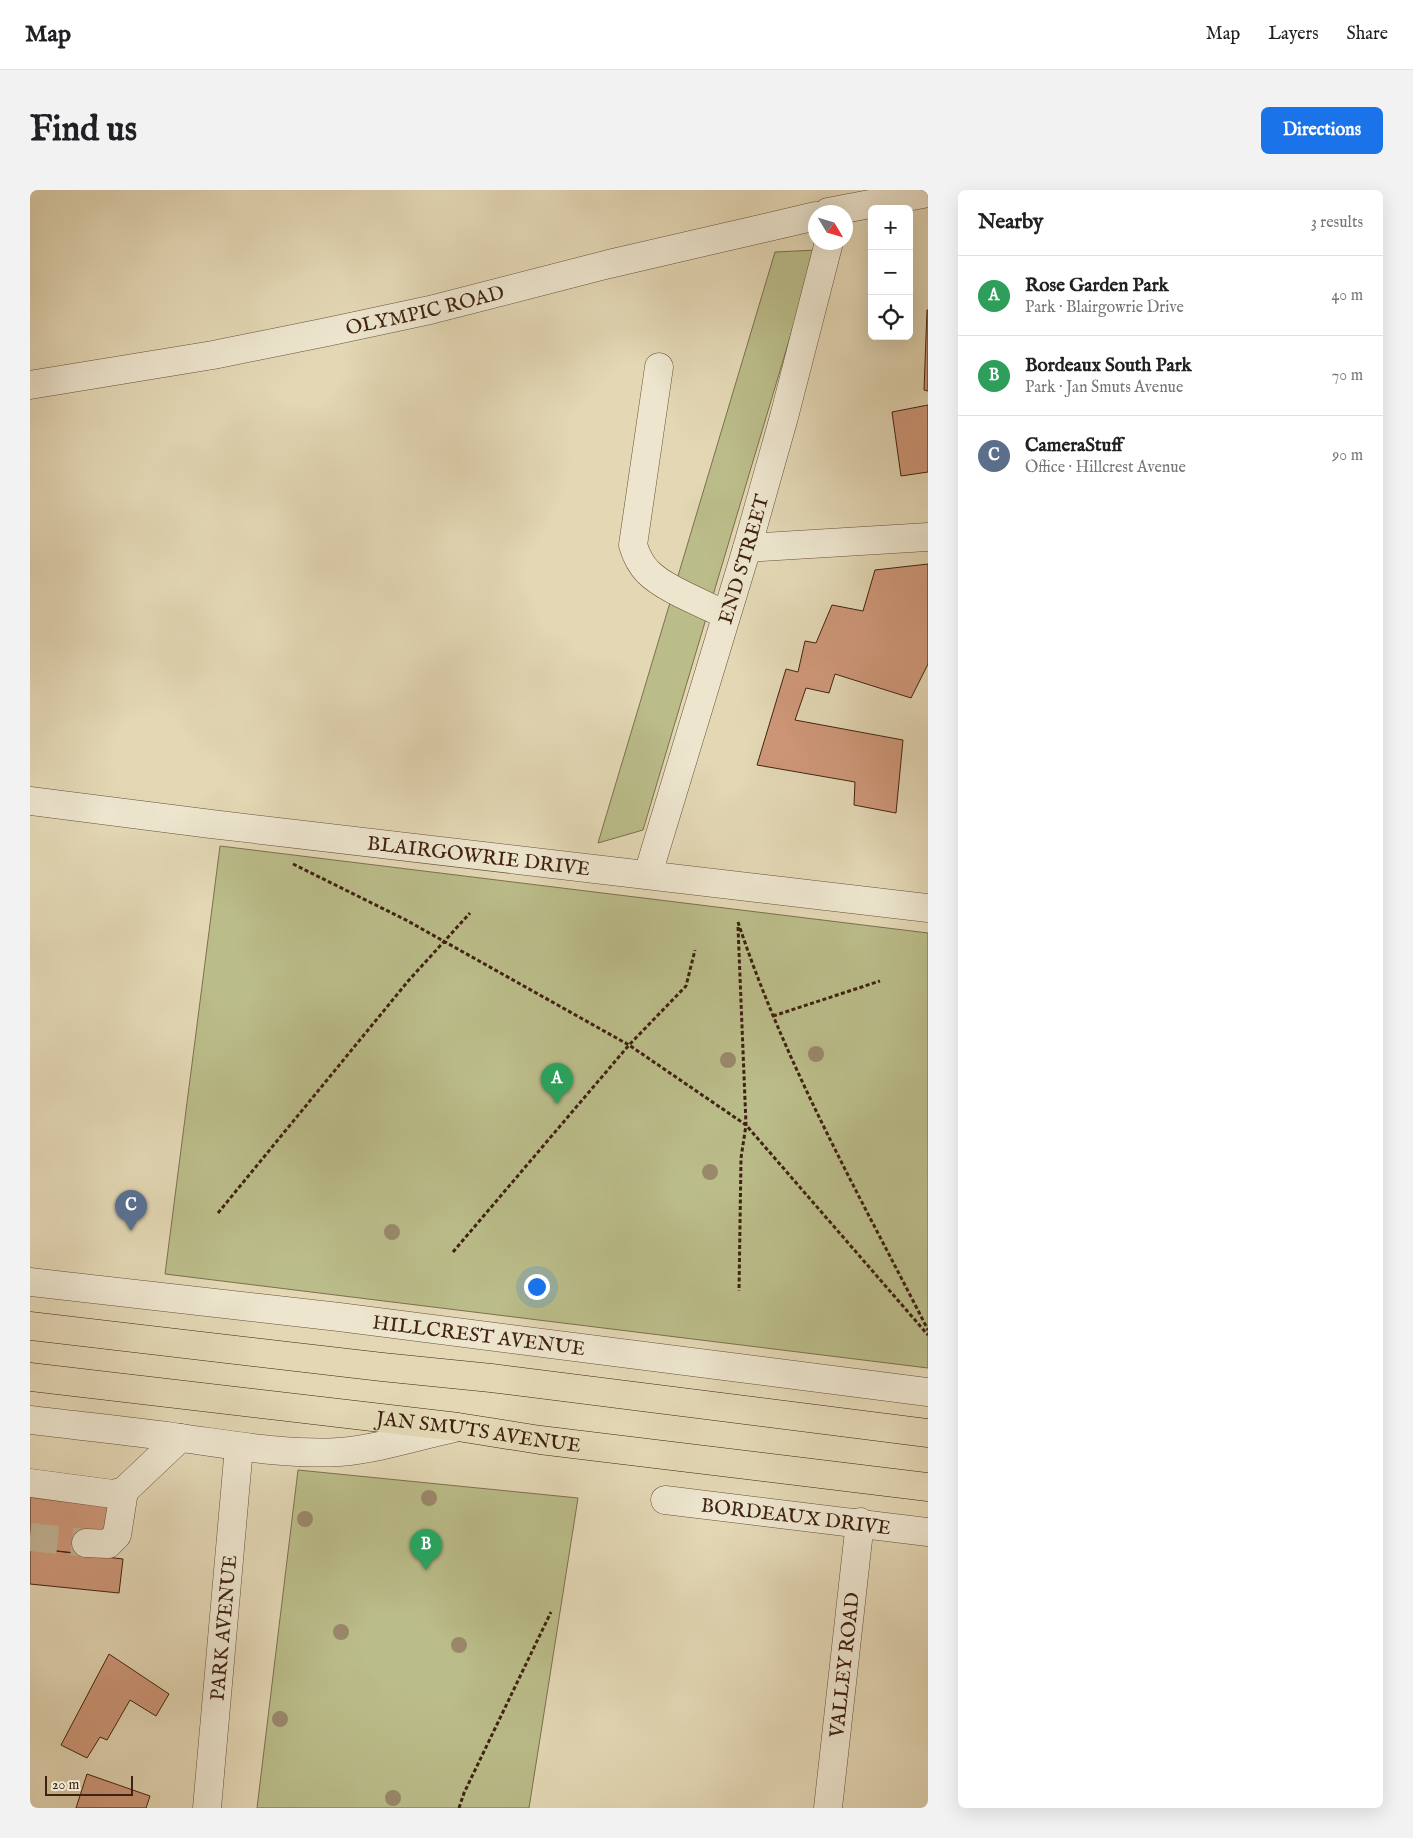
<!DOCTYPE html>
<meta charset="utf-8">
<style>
body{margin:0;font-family:"IM FELL English",serif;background:#f2f2f2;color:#202124}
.controls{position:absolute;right:15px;top:15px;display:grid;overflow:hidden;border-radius:8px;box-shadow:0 5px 20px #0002}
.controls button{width:45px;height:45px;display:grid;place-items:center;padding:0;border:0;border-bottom:1px solid #e0e0e0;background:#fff;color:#202124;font:25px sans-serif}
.compass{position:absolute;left:778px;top:15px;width:45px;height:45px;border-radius:50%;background:#fff;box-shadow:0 5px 20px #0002;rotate:128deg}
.scale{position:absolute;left:15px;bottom:12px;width:88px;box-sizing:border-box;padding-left:5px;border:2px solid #402212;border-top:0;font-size:14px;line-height:18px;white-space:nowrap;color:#402212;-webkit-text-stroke:4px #ede5ce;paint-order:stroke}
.you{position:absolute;left:506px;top:1096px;width:18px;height:18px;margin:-12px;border:4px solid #fff;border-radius:50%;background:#1a73e8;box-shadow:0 0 0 8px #1a73e833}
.badge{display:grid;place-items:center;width:32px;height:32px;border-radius:50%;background:#1a73e8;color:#fff;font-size:16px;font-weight:700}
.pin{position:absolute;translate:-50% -41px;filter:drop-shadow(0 1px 2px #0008)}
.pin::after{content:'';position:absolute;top:26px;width:18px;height:15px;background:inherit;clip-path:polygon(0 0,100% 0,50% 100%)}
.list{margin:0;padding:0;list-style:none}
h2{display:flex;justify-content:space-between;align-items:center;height:65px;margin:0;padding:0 20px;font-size:21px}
h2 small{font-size:16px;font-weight:400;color:#757577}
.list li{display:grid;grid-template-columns:32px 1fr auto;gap:15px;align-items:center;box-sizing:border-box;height:80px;padding:0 20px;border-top:1px solid #e0e0e0}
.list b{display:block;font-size:19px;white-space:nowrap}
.list p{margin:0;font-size:16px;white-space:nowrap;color:#757577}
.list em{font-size:16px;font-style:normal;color:#757577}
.icon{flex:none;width:28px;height:28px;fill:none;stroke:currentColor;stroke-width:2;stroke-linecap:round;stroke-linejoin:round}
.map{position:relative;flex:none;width:898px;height:1618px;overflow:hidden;border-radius:8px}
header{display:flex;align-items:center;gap:30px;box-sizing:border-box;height:70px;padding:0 25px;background:#fff;border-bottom:1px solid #e0e0e0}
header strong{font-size:24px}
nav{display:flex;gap:28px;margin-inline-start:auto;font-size:18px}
.intro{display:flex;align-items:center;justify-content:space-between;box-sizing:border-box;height:120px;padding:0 30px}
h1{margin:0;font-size:35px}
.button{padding:12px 22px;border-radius:8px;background:#1a73e8;color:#fff;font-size:18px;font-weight:700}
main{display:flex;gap:30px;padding:0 30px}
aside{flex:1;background:#fff;border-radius:8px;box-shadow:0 5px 20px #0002}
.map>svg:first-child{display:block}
.green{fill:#babc89;stroke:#7d6f4e}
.building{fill:#cf9879;stroke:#402212}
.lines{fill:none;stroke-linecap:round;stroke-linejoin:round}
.minor-tunnel{stroke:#c2b394;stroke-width:28;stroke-dasharray:28 14;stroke-linecap:butt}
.minor-casing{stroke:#694f3a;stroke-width:29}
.major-casing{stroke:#402212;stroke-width:29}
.path{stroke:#402212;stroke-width:3;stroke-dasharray:4 2.5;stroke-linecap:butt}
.minor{stroke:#ede5ce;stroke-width:28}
.major{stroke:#e3d7b4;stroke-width:28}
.tree{fill:#9a886b}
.labels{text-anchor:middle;stroke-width:4;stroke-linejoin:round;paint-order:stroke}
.street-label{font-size:20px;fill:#402212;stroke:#ede5ce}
</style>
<header>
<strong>Map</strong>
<nav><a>Map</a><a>Layers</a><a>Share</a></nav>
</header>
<div class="intro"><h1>Find us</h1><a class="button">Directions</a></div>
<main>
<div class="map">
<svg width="898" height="1618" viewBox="0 0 898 1618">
<rect width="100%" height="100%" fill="#e3d7b4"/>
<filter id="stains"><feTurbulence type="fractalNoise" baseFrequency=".004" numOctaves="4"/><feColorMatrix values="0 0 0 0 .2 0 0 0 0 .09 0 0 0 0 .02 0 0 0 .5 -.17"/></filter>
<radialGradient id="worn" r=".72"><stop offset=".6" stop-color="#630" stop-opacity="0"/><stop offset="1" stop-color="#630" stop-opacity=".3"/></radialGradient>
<path class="green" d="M786,60L613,640L568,653L745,62Z
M190,656L898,743V1178L135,1084Z
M268,1280L548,1308L499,1618H227Z"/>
<path class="building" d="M897,120H898V201L894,200Z
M898,215V282L871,286L862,222Z
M898,374V474L881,508L805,484L799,503L776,498L765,530L873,550L866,623L824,615L825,592L727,575L756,479L768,482L775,451L786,453L802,415L833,421L845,380Z
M0,1301L84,1310L80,1345L55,1364L0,1358Z
M0,1358L93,1369L89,1403L0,1394Z
M79,1464L139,1504L126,1526L100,1510L77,1550L70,1547L57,1568L31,1555Z
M57,1584L120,1606L116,1618H46Z"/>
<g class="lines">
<path class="minor-tunnel" d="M0,1347L56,1353"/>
<defs>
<g id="minor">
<path d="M798,22L898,3"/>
<path d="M629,177L603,355C606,365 610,374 618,382C633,398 674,414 696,425"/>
<path id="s1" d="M0,195L183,165L297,142L400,120L579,74L786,26"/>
<path d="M717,358L898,347"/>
<path id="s2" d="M0,611L181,634L898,718"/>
<path id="s3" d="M618,684L717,358L754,227L799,52"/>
<path id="s4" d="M0,1092L309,1127L898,1202"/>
<path d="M0,1230C50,1236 101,1241 151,1248C203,1255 256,1265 309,1262C348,1259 387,1246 424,1238"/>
<path d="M0,1293L83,1304L94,1301L150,1248"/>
<path id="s5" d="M635,1310L898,1342"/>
<path d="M56,1353L78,1354L87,1345L94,1301"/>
<path id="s6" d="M177,1618L209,1257"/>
<path id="s7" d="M798,1618L830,1332"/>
</g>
<g id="major">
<path d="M0,1136L352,1177L461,1188L898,1243"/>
<path id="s8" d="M0,1187L428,1237L510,1250L898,1297"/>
</g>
</defs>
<use href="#minor" class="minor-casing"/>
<use href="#major" class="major-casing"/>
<path class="path" d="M263,674L376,730L599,855L716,935L898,1145
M708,732C755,875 830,1006 898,1140
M708,737L716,935L711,968L709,1101
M743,826L850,791
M188,1023L379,790L440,723
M423,1062L599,855L656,796L665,760
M429,1618L434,1603L521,1422"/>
<use href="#minor" class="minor"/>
<use href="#major" class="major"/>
</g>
<g class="tree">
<circle cx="786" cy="864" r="8"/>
<circle cx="698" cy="870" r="8"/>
<circle cx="680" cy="982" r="8"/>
<circle cx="362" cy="1042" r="8"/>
<circle cx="399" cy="1308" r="8"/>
<circle cx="275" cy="1329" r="8"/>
<circle cx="311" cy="1442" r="8"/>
<circle cx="429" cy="1455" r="8"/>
<circle cx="250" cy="1529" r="8"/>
<circle cx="363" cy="1608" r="8"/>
</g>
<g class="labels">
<g class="street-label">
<text dy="7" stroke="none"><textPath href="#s1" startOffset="402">OLYMPIC ROAD</textPath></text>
<text dy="7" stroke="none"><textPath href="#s3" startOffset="329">END STREET</textPath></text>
<text dy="7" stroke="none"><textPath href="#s2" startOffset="452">BLAIRGOWRIE DRIVE</textPath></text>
<text dy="7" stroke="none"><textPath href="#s4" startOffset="452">HILLCREST AVENUE</textPath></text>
<text dy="7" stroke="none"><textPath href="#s8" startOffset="452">JAN SMUTS AVENUE</textPath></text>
<text dy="7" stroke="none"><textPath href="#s5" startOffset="132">BORDEAUX DRIVE</textPath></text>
<text dy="7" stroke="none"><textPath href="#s6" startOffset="181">PARK AVENUE</textPath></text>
<text dy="7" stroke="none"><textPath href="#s7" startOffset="144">VALLEY ROAD</textPath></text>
</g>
</g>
<rect width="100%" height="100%" filter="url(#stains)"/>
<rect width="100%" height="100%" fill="url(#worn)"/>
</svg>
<div class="controls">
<button>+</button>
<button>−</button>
<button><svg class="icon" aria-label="locate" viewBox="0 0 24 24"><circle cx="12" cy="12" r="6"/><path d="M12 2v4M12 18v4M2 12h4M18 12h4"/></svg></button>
</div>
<svg class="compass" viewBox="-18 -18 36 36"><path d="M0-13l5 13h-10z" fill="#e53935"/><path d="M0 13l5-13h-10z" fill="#757577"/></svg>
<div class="scale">20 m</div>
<div class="you"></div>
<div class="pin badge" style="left:527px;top:914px;background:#2e9e5b">A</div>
<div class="pin badge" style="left:396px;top:1380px;background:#2e9e5b">B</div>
<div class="pin badge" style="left:101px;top:1041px;background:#5c6f8a">C</div>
</div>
<aside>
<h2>Nearby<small>3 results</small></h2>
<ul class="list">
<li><span class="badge" style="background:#2e9e5b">A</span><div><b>Rose Garden Park</b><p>Park · Blairgowrie Drive</p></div><em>40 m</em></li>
<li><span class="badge" style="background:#2e9e5b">B</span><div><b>Bordeaux South Park</b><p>Park · Jan Smuts Avenue</p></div><em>70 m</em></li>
<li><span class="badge" style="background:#5c6f8a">C</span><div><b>CameraStuff</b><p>Office · Hillcrest Avenue</p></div><em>90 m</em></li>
</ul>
</aside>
</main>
